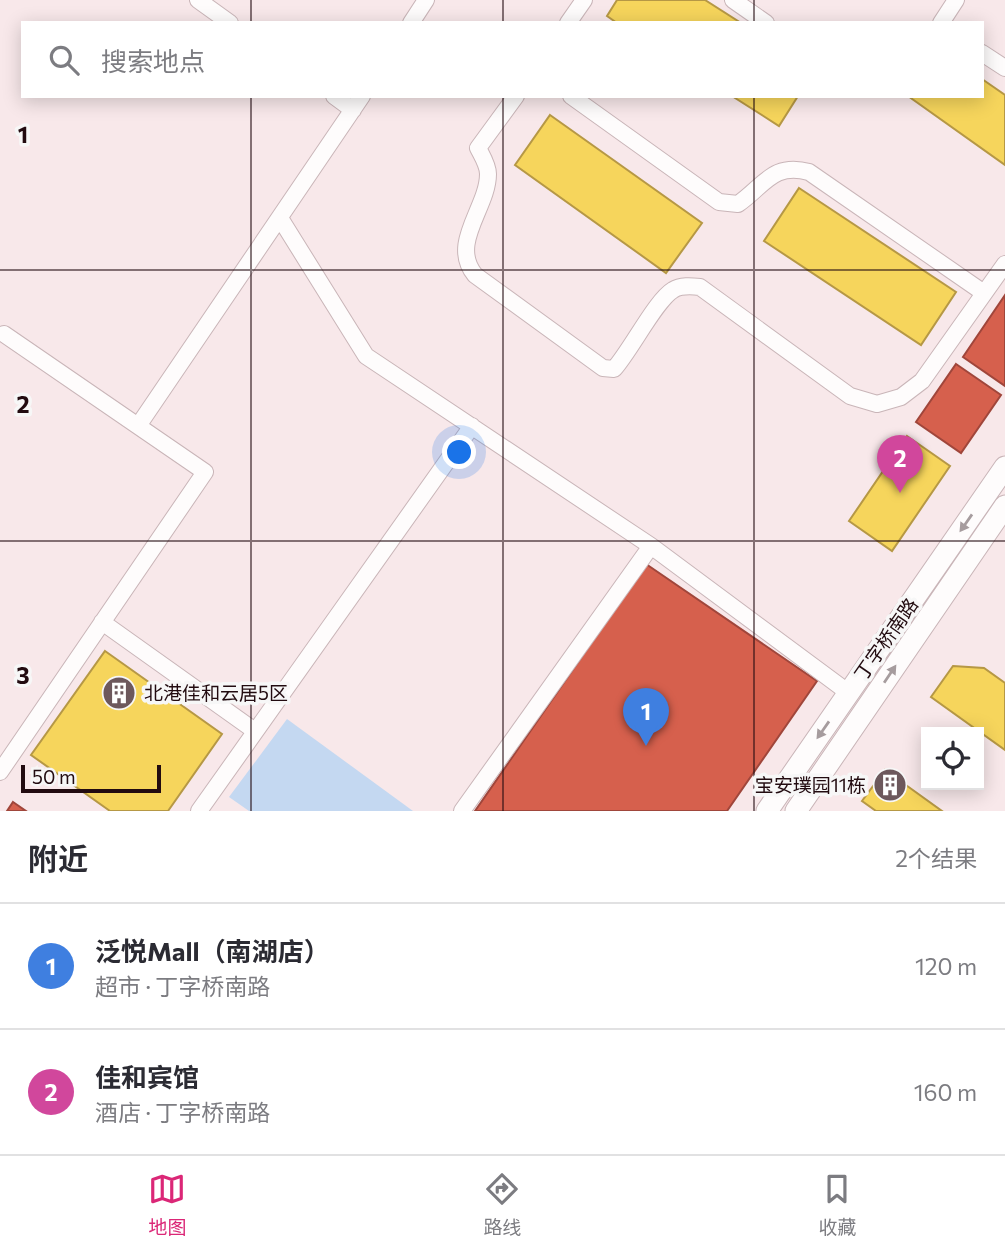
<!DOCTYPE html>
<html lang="zh">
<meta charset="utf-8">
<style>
body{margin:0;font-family:Commissioner,"Noto Sans SC",sans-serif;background:#f7f7f7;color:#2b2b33}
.controls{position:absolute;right:21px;bottom:21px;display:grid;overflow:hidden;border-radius:0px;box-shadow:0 4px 18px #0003}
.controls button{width:63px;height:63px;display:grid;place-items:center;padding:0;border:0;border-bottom:2px solid #e1e1e2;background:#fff;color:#2b2b33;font:35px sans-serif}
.scale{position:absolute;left:21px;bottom:18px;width:140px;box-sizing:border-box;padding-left:7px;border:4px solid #220b10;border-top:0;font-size:19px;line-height:24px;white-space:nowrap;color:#220b10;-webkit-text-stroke:5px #f7f7f7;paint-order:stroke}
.you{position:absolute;left:460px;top:453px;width:24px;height:24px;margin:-18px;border:5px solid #fff;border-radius:50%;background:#1a73e8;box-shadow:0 0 0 10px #1a73e833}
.badge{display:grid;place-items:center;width:46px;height:46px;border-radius:50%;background:#db2777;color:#fff;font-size:23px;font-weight:700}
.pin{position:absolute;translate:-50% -58px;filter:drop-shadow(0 2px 4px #0008)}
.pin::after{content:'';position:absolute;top:37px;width:24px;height:21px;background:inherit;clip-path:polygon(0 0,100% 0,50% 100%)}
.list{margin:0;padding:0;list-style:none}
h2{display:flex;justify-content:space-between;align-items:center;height:91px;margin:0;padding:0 28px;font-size:30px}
h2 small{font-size:23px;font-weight:400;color:#7c7c81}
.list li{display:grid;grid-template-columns:46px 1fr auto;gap:21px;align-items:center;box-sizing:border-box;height:126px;padding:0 28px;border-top:2px solid #e1e1e2}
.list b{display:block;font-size:26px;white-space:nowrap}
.list p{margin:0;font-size:23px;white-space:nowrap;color:#7c7c81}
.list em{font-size:23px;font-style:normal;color:#7c7c81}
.icon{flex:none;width:38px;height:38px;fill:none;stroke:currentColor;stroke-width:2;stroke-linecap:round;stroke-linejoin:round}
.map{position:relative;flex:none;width:1005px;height:811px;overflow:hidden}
.search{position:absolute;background:#fff;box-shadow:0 4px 18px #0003;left:21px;right:21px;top:21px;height:77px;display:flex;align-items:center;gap:18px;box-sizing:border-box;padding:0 24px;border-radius:0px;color:#7c7c81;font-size:26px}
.sheet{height:343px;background:#fff}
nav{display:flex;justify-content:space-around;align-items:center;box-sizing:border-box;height:98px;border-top:2px solid #e1e1e2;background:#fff;font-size:19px;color:#7c7c81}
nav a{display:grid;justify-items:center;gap:4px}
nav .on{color:#db2777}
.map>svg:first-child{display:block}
.water{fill:#c4d8f1}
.homes{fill:#f6d55c;stroke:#b69845;stroke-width:2}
.shops{fill:#d6604d;stroke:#a0463b;stroke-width:2}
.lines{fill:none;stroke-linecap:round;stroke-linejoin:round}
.street-casing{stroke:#c9b5b8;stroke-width:18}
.secondary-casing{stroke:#c9b5b8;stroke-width:23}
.street{stroke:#fefcfc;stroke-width:16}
.secondary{stroke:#fefcfc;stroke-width:21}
.oneway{fill:#a69c9e}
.grid{fill:none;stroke:#220b10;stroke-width:2;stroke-opacity:0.55}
.labels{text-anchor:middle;stroke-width:7;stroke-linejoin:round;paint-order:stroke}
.street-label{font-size:19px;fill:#220b10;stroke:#f7f7f7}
.poi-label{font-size:19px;fill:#220b10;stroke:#f7f7f7;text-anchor:start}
.grid-label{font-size:23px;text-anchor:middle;font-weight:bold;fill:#220b10;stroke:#f7f7f7;stroke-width:7;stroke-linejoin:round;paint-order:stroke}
</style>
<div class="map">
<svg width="1005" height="811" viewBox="0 0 1005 811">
<rect width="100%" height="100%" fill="#f8e8ea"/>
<path class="water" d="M287,719L413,811H249L229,797Z"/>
<path class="homes" d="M617,0H705L741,23H617L607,16Z
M982,79L1005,95V165L908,96H982Z
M732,96H798L779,126Z
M550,115L702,223L666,273L515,165Z
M799,188L956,292L921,345L764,241Z
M907,436L950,466L892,551L849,521Z
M105,651L222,734L168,811H110L31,755Z
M953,666L984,668L1005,683V750L931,697Z
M885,770L942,811H876L862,801Z"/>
<path class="shops" d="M1005,295V386L963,357Z
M956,364L1001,395L961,453L916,422Z
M646,564L817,681L727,811H475Z
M13,802L26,811H7Z"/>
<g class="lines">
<defs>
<path id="street" d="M198,0L230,23
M733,0L766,23
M411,23L426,0
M568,23L584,0
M941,23L956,0
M982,53L1005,68
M334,96L353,110
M516,96L478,148C482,156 488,165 488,174C488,208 449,243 475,275L603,368L614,369C631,350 656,300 673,290C681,285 691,286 700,287L850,396L877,404L901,397L922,381L1005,264
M571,96L719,202L738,204C764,186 773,162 809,172L984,293
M280,218L366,356L651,546L849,693
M138,426L362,96
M102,622L255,731
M0,772L205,472L4,334
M199,811L472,426
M462,811L651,546"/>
<path id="secondary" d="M767,811L1005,467
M796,811L1005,506"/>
</defs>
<use href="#street" class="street-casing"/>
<use href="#secondary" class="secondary-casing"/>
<use href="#street" class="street"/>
<use href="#secondary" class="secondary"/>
</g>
<defs><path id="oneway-solid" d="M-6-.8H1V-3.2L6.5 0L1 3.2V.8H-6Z" transform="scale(1.75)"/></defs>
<g class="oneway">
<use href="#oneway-solid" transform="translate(966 523) rotate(125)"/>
<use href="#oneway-solid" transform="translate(890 674) rotate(-56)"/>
<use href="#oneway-solid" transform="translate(823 730) rotate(125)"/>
</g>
<path class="grid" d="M251,0V23M503,0V23M754,0V23M251,96V811M503,96V811M754,96V811M0,270H1005M0,541H1005"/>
<defs>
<symbol id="building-disc" viewBox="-11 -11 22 22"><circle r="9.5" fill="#6d585c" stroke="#f7f7f7"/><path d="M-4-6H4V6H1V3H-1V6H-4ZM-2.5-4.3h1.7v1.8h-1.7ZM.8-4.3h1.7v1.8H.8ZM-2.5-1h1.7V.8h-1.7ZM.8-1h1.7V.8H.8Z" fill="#fff"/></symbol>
</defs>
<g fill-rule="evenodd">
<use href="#building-disc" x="100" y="674" width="38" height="38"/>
<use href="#building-disc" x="871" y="766" width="38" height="38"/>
</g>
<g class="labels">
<g class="street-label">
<text transform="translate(886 639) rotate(-55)" y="7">丁字桥南路</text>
</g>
<g class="poi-label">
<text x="144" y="700">北港佳和云居5区</text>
<text x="866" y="792" text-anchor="end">宝安璞园11栋</text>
</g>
</g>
<g class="grid-label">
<text x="23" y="143">1</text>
<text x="23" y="413">2</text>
<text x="23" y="684">3</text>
</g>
</svg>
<div class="controls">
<button><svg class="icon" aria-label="locate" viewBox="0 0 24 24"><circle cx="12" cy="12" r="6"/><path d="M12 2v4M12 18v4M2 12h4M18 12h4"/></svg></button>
</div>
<div class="scale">50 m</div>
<div class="you"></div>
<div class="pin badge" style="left:646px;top:746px;background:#3f7fe0">1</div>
<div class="pin badge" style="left:900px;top:493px;background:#d1479c">2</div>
<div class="search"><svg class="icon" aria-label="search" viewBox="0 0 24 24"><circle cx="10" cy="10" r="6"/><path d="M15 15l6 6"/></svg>搜索地点</div>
</div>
<section class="sheet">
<h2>附近<small>2个结果</small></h2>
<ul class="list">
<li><span class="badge" style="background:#3f7fe0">1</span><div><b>泛悦Mall（南湖店）</b><p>超市 · 丁字桥南路</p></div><em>120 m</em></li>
<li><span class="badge" style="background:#d1479c">2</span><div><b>佳和宾馆</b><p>酒店 · 丁字桥南路</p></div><em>160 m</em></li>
</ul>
</section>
<nav>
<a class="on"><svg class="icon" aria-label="map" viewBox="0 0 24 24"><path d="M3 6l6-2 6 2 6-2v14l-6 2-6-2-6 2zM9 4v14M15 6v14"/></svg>地图</a>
<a><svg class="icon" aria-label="directions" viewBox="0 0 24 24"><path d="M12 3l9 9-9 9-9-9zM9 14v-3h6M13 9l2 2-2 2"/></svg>路线</a>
<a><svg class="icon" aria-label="saved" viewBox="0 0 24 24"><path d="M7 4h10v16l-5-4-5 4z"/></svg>收藏</a>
</nav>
